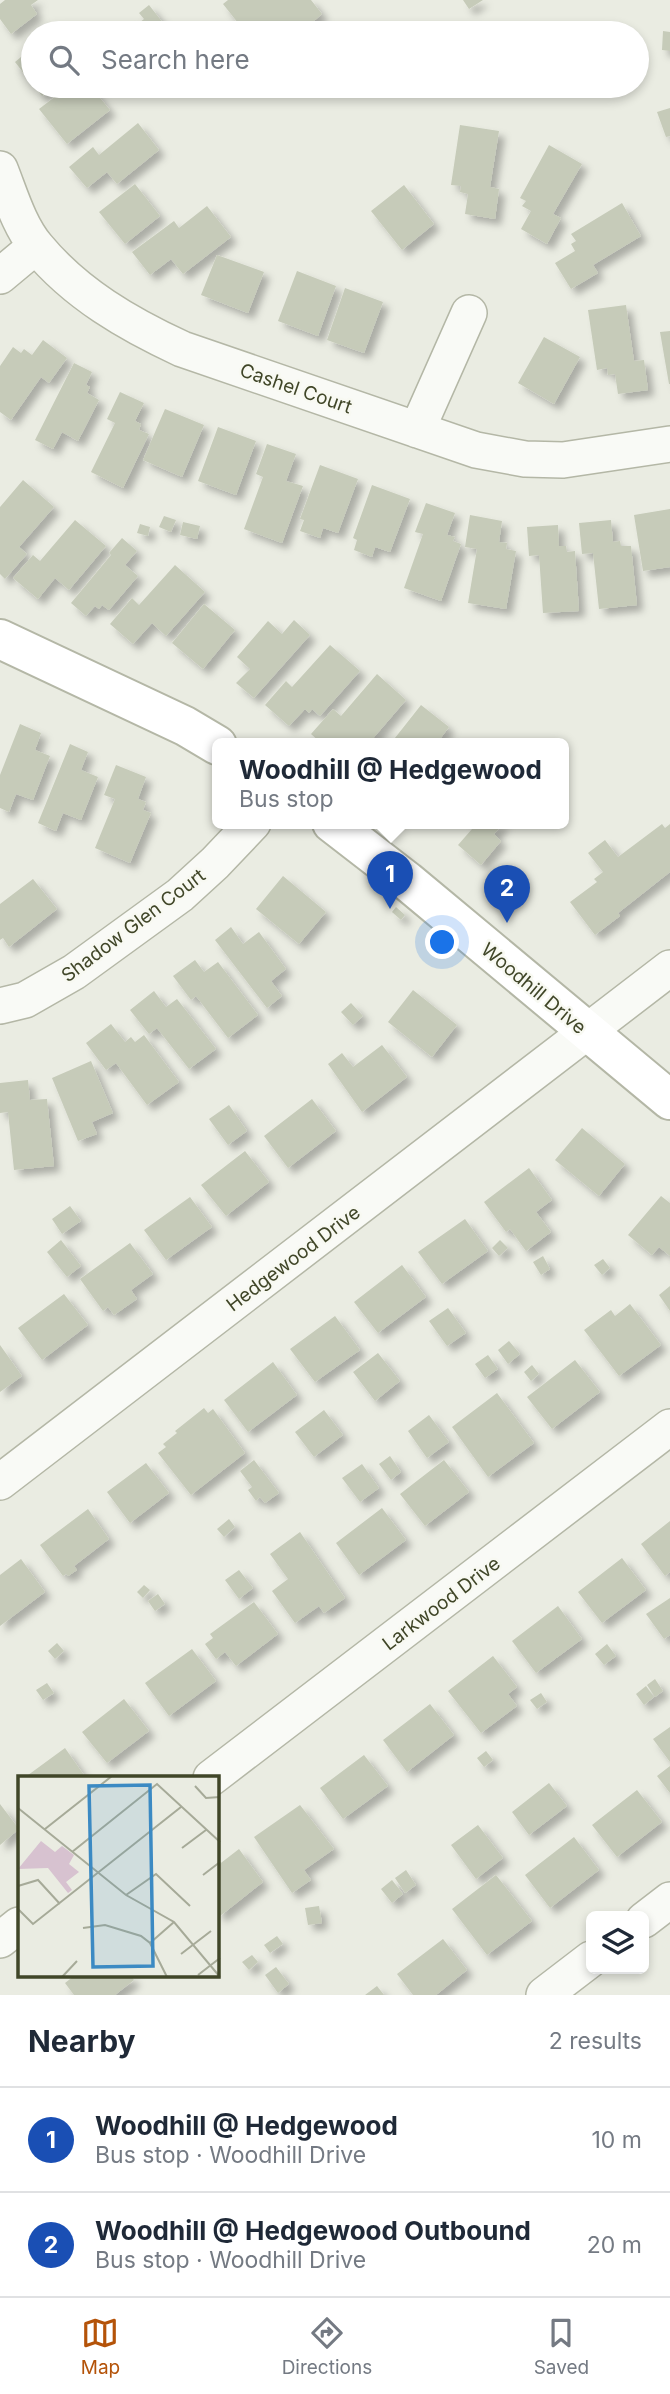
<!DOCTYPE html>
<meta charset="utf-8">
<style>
body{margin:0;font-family:Inter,sans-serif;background:#f2f2f3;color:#1f2937}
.controls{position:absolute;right:21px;bottom:21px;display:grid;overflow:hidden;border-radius:10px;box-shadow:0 4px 10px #0003}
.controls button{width:63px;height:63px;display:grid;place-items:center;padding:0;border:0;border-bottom:2px solid #e0e1e3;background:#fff;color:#1f2937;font:35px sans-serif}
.you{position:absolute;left:443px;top:943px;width:24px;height:24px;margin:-18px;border:5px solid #fff;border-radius:50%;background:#1a73e8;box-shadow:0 0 0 10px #1a73e833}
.badge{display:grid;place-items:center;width:46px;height:46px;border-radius:50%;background:#b45309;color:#fff;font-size:23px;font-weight:700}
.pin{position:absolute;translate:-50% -58px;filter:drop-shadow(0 2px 4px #0008)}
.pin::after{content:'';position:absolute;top:37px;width:24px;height:21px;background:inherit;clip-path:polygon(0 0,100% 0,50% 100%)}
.popup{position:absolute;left:212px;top:738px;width:357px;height:91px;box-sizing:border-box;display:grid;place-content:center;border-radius:10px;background:#fff;filter:drop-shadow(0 2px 5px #0005);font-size:23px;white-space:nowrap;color:#747a83}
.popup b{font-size:26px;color:#1f2937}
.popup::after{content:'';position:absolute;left:50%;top:100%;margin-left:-14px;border:14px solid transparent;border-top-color:#fff}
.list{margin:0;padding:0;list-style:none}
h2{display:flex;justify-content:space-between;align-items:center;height:91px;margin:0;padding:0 28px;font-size:30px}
h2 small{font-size:23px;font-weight:400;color:#747a83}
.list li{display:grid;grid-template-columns:46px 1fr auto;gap:21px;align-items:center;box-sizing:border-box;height:105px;padding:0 28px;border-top:2px solid #e0e1e3}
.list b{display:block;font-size:26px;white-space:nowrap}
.list p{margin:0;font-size:23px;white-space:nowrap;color:#747a83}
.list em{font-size:23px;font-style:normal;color:#747a83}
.icon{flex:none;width:38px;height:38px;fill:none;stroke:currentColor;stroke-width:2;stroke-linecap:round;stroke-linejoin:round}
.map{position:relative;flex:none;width:670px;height:1995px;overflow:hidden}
.search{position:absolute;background:#fff;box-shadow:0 4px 10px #0003;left:21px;right:21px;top:21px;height:77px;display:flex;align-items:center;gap:18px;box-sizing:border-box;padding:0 24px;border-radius:38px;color:#747a83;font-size:26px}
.sheet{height:301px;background:#fff}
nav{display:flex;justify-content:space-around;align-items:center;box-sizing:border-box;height:98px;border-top:2px solid #e0e1e3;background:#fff;font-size:19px;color:#747a83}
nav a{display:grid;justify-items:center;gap:4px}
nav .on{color:#b45309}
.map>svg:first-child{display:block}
.building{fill:#c6cbb9;filter:url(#shadow)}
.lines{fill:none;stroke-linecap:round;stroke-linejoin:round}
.street-casing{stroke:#b4b7a6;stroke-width:38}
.secondary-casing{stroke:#b4b7a6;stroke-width:42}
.street{stroke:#f9faf6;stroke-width:35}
.secondary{stroke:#fff;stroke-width:38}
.labels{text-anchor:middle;stroke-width:5;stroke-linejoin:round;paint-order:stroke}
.street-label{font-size:19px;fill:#404628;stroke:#f8f9f2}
.inset-road{fill:none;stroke:#a6aa98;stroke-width:2}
.view{fill:#3c8ac3;fill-opacity:0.15;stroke:#3c8ac3;stroke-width:3.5}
.inset-edge{fill:none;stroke:#404628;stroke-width:3.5}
</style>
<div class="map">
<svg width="670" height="1995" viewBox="0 0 670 1995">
<defs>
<filter id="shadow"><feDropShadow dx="6" dy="6" stdDeviation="3.5" flood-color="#0004"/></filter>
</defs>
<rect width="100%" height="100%" fill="#eaece2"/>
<path class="building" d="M5,0H38L31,5L37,14L11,34L0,19V4Z
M228,0H311L322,14L300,33H246L223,4Z
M463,0H483L469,9Z
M149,5L171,33H123L125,32L122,27L129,21L134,27L144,19L139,13Z
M663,31L670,32V51L662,50Z
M33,47V85L15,62Z
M34,86H54L42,96Z
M69,86H90L110,110L67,144L39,109Z
M670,108V136L666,137L657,112Z
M138,123L159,150L117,184L107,172L87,188L69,167L93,147L99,155Z
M460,125L499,131L490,187L499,189L495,219L465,214L468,194L460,192L461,186L451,185Z
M549,145L582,164L553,214L561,218L547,244L521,229L531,211L522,206L526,201L520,198Z
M135,184L160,216L125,244L99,212Z
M404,185L434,224L402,250L371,211Z
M622,203L641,236L593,265L598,273L571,289L555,263L575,251L571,244L576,241L571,234Z
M207,206L231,237L183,274L171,259L150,275L132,252L174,221L179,228Z
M217,255L264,272L248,313L201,295Z
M297,271L336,286L318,336L278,321Z
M345,288L383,302L364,353L327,340Z
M626,305L634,361L644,360L648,390L618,394L615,374L608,375L607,368L597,370L588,310Z
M670,331V384H669L660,332Z
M544,337L580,357L554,404L518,383Z
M43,340L67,358L49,383L41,377L11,420L0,412V366L13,347L21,353L24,349L32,355Z
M74,363L92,372L86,385L90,387L87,393L99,400L78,441L62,432L53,449L35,440Z
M120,392L144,403L135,421L141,424L139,430L149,434L123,488L91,472L115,423L107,419Z
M165,409L204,425L182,477L143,460Z
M218,427L256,441L236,495L198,481Z
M267,444L296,454L286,481L303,486L282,543L244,529L263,477L256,474Z
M320,465L358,479L338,533L323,528L320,538L300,531L304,520L300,519Z
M23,480L54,507L19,547L27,554L5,579L0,574V507Z
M372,485L410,499L390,552L375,547L372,557L354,550L357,540L353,538Z
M426,503L455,513L447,535L455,537L453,541L461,544L441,601L404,588L423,534L415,532Z
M670,509V567L643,571L634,515Z
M470,515L502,521L499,542L507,543L506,549L516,551L506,609L468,603L477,549L465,547Z
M164,516L176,520L171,532L159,527Z
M75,520L106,546L69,590L55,578L38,599L13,578L33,555L40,561Z
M611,520L613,542L620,541L621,546H631L637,605L599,609L593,553L582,554L579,523Z
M183,522L200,526L197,539L180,535Z
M140,524L150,527L148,536L137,533Z
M558,525L559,546H566L567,552L575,551L579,611L543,613L539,555L529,556L527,527Z
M122,538L137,551L125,565L138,576L109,610L102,605L99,609L95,606L86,616L71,603L111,555L109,553Z
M175,565L205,592L166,636L152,623L133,644L110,624L132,598L139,605Z
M204,604L235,630L203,669L172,643Z
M294,620L310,635L254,698L236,683L250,669L237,657L268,621L282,634Z
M330,645L360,671L320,716L312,709L309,713L305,709L289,726L265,705L286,681L292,687Z
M377,674L406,700L369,743H364L359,739L354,743L349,738L345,743H321L311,734L333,709L341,716Z
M421,705L449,727L437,743H391Z
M20,724L41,733L35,750L50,756L33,800L16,794L9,812L0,808V775Z
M70,744L88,752L81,770L98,777L81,820L63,813L56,831L38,823Z
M116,765L146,777L138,799L146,802L143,810L151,813L130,863L95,848L115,799L104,795Z
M466,823H504L494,834L501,841L481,865L458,845L472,829Z
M662,824L665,828L670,824V872L618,913L620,916L595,935L570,902L597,882L594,879L603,872L588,853L605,840L618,857Z
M283,876L326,912L299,944L256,909Z
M33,879L57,909L9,947L3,938L0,940V904Z
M396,907L405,915L401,920L392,912Z
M231,927L243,944L259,932L286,969L271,981L282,996L267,1008L215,940Z
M195,960L204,972L218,962L258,1015L228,1038L196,996L191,1000L173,976Z
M413,990L457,1025L432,1057L388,1022Z
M154,991L166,1007L177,999L216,1049L189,1069L157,1028L149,1034L130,1010Z
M351,1003L363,1016L353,1025L341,1012Z
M111,1024L125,1042L131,1037L135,1042L144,1035L179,1082L147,1105L116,1063L106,1070L86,1043Z
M382,1045L407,1077L362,1112L328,1064L342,1053L353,1067Z
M91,1061L113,1113L92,1122L97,1134L78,1141L52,1078Z
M28,1080L30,1100L47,1099L54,1166L14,1170L8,1112L0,1113V1083Z
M312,1099L336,1131L288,1168L264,1136Z
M229,1105L247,1131L228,1145L209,1119Z
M582,1128L625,1164L599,1196L555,1160Z
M245,1151L269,1182L226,1216L201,1185Z
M529,1168L552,1200L536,1212L551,1232L526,1251L510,1229L506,1232L484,1202Z
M661,1196L670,1203V1256L659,1247L652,1255L628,1235Z
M190,1197L212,1227L166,1260L144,1230Z
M70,1206L81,1221L62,1234L52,1219Z
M465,1219L488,1251L442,1284L418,1252Z
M61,1240L81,1266L67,1277L47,1252Z
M500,1240L508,1248L499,1256L492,1248Z
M130,1243L153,1274L131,1290L137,1299L114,1315L108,1307L103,1311L80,1279Z
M543,1256L550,1269L541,1275L533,1262Z
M603,1259L610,1268L602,1275L594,1265Z
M402,1265L426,1297L378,1333L354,1302Z
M670,1286V1311L659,1295Z
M64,1294L88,1325L42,1360L18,1328Z
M630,1304L661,1345L619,1376L584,1330L611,1310L615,1316Z
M448,1308L466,1333L447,1346L429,1321Z
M335,1316L360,1350L315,1382L290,1349Z
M509,1341L520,1354L508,1364L498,1350Z
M0,1345L22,1376L0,1392Z
M378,1353L400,1381L375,1401L353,1372Z
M488,1355L498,1369L485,1378L475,1364Z
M575,1360L600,1392L552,1429L527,1397Z
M273,1362L297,1395L248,1432L224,1400Z
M532,1365L539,1374L531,1381L524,1372Z
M497,1393L534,1443L488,1477L452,1427Z
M204,1408L208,1413L213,1409L245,1453L191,1495L158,1453L166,1447L163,1444L177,1433L175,1431Z
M324,1410L343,1435L314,1457L295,1432Z
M429,1415L449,1442L427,1458L408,1431Z
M390,1456L401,1472L391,1480L379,1464Z
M254,1460L279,1493L265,1503L260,1497L256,1501L248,1490L252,1487L240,1471Z
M444,1460L469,1492L425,1526L400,1494Z
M146,1463L169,1493L130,1523L107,1492Z
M362,1464L379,1488L360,1502L342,1478Z
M382,1508L406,1540L359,1575L336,1543Z
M88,1509L109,1539L74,1566L77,1570L68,1576L66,1574L63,1576L40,1545Z
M229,1519L235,1527L224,1537L217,1529Z
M670,1521V1572L665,1576L641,1544Z
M300,1532L345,1598L324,1613L319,1606L295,1623L272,1591L288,1579L270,1554Z
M622,1558L646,1590L602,1623L578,1592Z
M21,1559L45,1592L0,1626V1575Z
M239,1570L253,1588L239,1599L225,1580Z
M144,1585L150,1590L143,1598L137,1592Z
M158,1594L165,1604L155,1611L148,1601Z
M670,1598V1635L664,1639L646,1614Z
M254,1602L278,1634L236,1666L225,1652L216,1659L205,1644L213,1638L210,1634Z
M558,1606L582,1639L536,1673L512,1641Z
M57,1643L64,1651L55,1659L48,1651Z
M607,1644L616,1656L604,1665L595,1654Z
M192,1649L216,1681L169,1716L145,1683Z
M493,1656L517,1687L508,1694L517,1706L481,1733L448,1691Z
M655,1679L663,1691L655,1697L647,1685Z
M47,1683L54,1693L43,1700L36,1690Z
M646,1686L654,1697L644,1705L636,1694Z
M541,1693L547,1702L537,1709L530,1700Z
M124,1699L149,1731L107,1763L82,1732Z
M430,1704L454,1735L407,1772L383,1740Z
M670,1727V1762L653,1739Z
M65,1748L86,1778H24Z
M486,1751L493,1760L484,1767L477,1758Z
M364,1755L388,1786L343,1819L320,1788Z
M670,1766V1793L657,1776Z
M549,1783L567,1806L529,1835L512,1812Z
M637,1790L662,1822L617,1857L592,1825Z
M0,1804L19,1829L0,1845Z
M300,1805L334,1849L304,1870L311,1880L292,1893L254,1837Z
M478,1825L503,1858L476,1879L451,1845Z
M574,1837L599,1870L550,1908L525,1875Z
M239,1849L263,1882L220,1916L217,1912V1866Z
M406,1870L416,1885L405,1893L395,1878Z
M496,1875L532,1921L487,1955L452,1909Z
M392,1880L403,1894L392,1903L381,1889Z
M319,1906L322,1923L308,1925L305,1908Z
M277,1936L283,1944L270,1953L264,1945Z
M443,1939L467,1970L436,1995H413L397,1974Z
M252,1955L258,1962L249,1970L242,1962Z
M276,1967L289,1984L278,1993L265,1975Z
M74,1976H131L134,1980L115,1995H74L65,1983Z
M377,1986L384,1995H365Z"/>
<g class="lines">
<defs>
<path id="street" d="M0,169C10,194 19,226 37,247C76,294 128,324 182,349L476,450L525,459L563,460L670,444
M0,276L36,246
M417,430L469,313
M0,1006L25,1000L74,972L180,895L215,863L253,823
M0,1482L670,968
M211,1778L670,1427
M644,1920L670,1900
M0,1940L19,1925
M544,1995L591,1959"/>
<path id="secondary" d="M0,639L185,726L217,745
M332,823L407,881L670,1100"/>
</defs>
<use href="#street" class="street-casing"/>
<use href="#secondary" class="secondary-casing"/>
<use href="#street" class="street"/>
<use href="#secondary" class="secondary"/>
</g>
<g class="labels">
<g class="street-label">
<text transform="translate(296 388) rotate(19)" y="7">Cashel Court</text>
<text transform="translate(133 925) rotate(-37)" y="7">Shadow Glen Court</text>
<text transform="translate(534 988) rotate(40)" y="7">Woodhill Drive</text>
<text transform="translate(293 1258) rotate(-37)" y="7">Hedgewood Drive</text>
<text transform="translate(441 1603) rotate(-37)" y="7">Larkwood Drive</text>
</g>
</g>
<g transform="translate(18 1776)">
<rect width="201" height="201" fill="#eaece2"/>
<path d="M23,65L37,76L44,70L56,79L51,88L61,96L48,106L54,114L50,117L30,92L0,93Z" fill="#d7c2d0"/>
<path class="inset-road" d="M177,10L188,22L202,21M0,32L108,119L156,146L202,201M27,53L94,0M164,72L188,54M54,76L139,8L202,66M185,99L202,86M0,110L20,104L42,128M108,119L138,98L172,130M0,133L15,148L163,31M65,152L87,149L123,160L132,167L149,201M132,167L156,146M163,178L193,155M180,199L202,182M44,201L59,185"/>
<path class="view" d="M132,9L135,190L75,191L71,10Z"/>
<rect width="201" height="201" class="inset-edge"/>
</g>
</svg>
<div class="controls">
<button><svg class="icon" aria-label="layers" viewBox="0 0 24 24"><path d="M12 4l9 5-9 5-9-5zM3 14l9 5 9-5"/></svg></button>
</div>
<div class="you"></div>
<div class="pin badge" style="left:390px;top:909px;background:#1a4fb4">1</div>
<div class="popup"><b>Woodhill @ Hedgewood</b>Bus stop</div>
<div class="pin badge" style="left:507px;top:923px;background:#1a4fb4">2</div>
<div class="search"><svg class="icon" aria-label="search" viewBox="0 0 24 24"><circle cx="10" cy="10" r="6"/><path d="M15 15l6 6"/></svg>Search here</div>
</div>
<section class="sheet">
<h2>Nearby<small>2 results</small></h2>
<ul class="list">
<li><span class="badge" style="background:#1a4fb4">1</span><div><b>Woodhill @ Hedgewood</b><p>Bus stop · Woodhill Drive</p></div><em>10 m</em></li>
<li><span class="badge" style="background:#1a4fb4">2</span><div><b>Woodhill @ Hedgewood Outbound</b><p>Bus stop · Woodhill Drive</p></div><em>20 m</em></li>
</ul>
</section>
<nav>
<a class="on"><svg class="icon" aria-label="map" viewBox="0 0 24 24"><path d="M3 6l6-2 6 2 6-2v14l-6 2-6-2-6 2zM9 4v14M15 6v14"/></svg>Map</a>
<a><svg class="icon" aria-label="directions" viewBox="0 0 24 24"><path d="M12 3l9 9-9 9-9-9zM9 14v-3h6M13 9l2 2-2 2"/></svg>Directions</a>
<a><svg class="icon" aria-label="saved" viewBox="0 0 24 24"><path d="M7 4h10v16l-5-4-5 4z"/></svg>Saved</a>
</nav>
